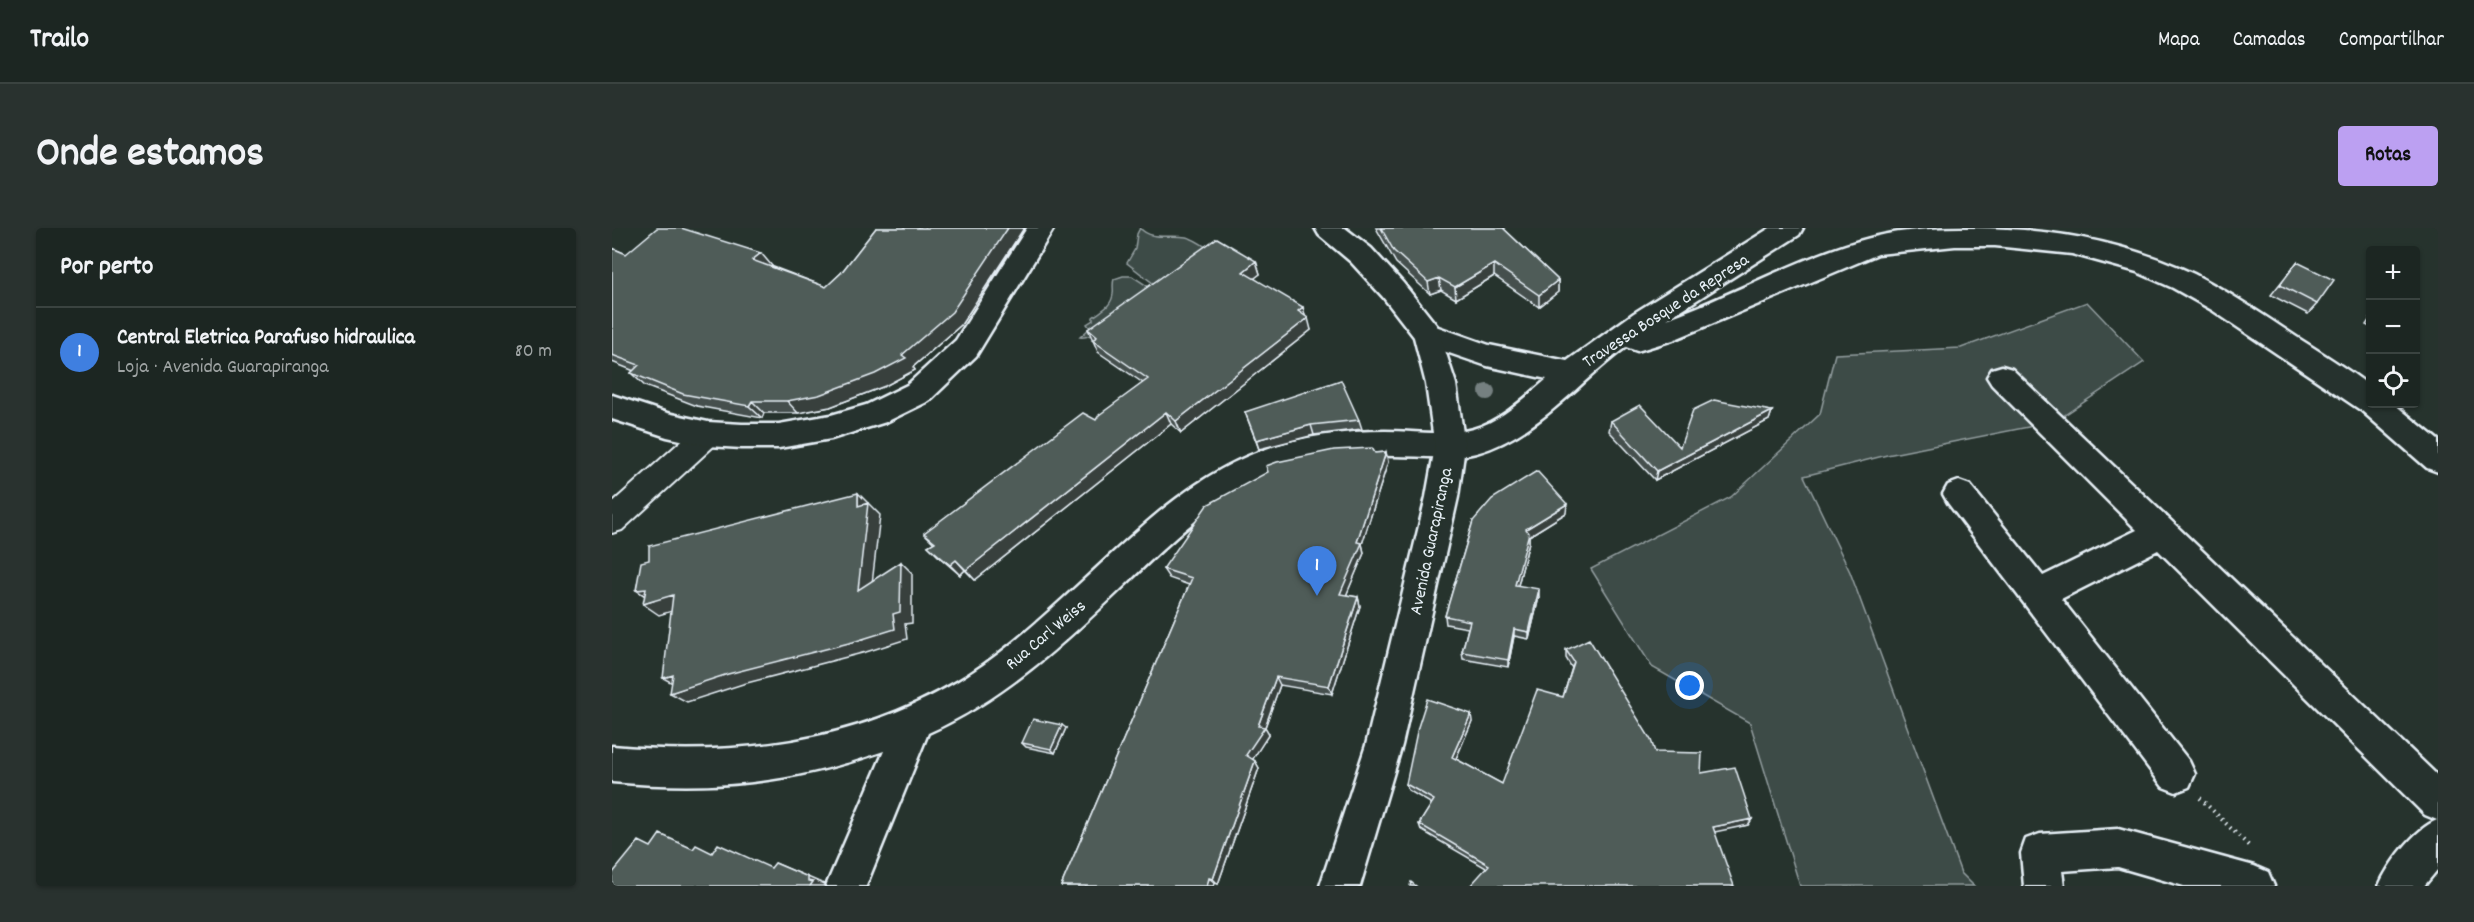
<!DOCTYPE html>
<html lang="pt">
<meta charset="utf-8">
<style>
body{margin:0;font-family:Dekko,sans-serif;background:#29322f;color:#f1f3f6}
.controls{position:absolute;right:18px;top:18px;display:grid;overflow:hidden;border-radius:6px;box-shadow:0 2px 4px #0004}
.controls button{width:54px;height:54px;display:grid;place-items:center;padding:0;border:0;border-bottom:2px solid #3a4340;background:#1c2622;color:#f1f3f6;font:30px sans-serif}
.you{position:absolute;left:1078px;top:458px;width:21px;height:21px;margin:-15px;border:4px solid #fff;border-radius:50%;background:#1a73e8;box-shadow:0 0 0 9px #1a73e833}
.badge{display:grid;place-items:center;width:39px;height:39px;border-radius:50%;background:#bca0f2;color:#fff;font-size:20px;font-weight:700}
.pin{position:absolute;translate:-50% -50px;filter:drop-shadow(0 2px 3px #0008)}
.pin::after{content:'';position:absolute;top:32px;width:21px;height:18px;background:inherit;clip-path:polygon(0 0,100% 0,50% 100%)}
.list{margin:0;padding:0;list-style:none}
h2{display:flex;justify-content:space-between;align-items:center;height:78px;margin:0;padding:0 24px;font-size:26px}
h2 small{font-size:20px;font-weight:400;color:#a0a5a5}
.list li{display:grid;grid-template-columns:39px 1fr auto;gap:18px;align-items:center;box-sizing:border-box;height:90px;padding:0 24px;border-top:2px solid #3a4340}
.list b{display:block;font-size:22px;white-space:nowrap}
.list p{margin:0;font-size:20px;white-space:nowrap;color:#a0a5a5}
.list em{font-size:20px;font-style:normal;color:#a0a5a5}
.icon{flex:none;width:33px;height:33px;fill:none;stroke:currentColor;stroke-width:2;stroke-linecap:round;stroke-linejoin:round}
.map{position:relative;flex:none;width:1826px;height:658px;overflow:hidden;border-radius:6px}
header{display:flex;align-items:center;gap:36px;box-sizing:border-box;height:84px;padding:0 30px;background:#1c2622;border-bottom:2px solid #3a4340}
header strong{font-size:28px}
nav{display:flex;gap:33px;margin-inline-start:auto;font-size:21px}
.intro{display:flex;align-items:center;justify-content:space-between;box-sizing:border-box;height:144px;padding:0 36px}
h1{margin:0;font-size:42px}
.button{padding:15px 27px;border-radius:6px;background:#bca0f2;color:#111;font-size:21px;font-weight:700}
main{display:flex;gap:36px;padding:0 36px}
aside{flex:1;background:#1c2622;border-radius:6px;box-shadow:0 2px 4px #0004}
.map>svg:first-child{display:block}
.green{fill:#3e4b47;stroke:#939ea0;stroke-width:1.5}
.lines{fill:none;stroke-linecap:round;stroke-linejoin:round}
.pedestrian-casing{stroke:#e8f1f8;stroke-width:4}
.minor-casing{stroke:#e8f1f8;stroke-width:5}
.secondary-casing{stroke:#e8f1f8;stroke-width:5}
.path{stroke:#e8f1f8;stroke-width:4;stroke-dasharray:1.5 4.5;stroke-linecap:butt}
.pedestrian{fill:#26332d;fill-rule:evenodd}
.minor{fill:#26332d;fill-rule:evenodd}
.secondary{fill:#26332d;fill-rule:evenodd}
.tree{fill:#758080}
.wall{fill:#454f4d;stroke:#e8f1f8;stroke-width:1.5}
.shaded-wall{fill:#38403e;stroke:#e8f1f8;stroke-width:1.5}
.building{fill:#505c59;stroke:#e8f1f8;stroke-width:1.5}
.labels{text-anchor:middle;stroke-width:4.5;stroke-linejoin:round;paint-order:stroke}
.street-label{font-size:18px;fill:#e8f1f8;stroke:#26332d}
</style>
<header>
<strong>Trailo</strong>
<nav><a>Mapa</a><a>Camadas</a><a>Compartilhar</a></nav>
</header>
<div class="intro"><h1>Onde estamos</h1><a class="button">Rotas</a></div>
<main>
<aside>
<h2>Por perto<small></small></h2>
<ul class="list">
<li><span class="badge" style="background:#3f7fe0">1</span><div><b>Central Eletrica Parafuso hidraulica</b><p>Loja · Avenida Guarapiranga</p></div><em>80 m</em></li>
</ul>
</aside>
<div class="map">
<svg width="1826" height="658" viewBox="0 0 1826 658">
<rect width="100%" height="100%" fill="#26332d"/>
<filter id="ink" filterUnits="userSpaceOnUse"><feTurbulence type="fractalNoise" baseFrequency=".0167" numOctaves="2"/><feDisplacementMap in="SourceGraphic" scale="12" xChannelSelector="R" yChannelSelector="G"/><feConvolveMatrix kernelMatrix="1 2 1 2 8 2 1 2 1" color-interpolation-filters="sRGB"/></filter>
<g filter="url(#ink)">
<path class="green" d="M528,0C539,13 558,6 574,9C584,11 592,18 601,24L546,59L515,35L523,21L525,6Z
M511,48H520L537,59C523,71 485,112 468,109L478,100L475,96L481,92V89C489,83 500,78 501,66C502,61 500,57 502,51Z
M1475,74L1532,134L1442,194L1275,227L1192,248L1238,344L1349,645L1362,658H1188L1138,495L1040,439L979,341L1119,269L1208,186L1223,126L1349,120Z"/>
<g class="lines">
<defs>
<path id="pedestrian" d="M96,195L106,198L110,206L106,214L10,302L0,305V275L86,198Z"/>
<path id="minor" d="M415,0H442L364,128L317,173L274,194L219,211L167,220H130L96,218L55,209L0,191V167L55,185L96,194L130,196H167L219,187L254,177L295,157L344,112Z
M1158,0H1191L1187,7L1055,91C1124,66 1190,27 1262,9C1293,1 1328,0 1361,0C1437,0 1512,13 1582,46C1617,64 1650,86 1683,108C1708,124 1734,140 1758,158V176H1782L1826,212V244L1815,240L1750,183L1600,82L1561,60L1525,44L1460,26L1383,18H1343L1266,26L1061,112L1025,123L1014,119C965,155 925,208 864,225C837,232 810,228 782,228C731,226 678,232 633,258C587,285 549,322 511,359C451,416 392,471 316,505L254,658H214L272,523C177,556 100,563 0,554V518C121,529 239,516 345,454C384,431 419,400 452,370C509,319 563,260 634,229C677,210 726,203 773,203C802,203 833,209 861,201C889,193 913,170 935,151L875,138L805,114L801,106L805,98L815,95L877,117L955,133L1022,85Z
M1390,138L1400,141L1826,548V641L1812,658H1767C1776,636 1803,601 1825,592L1813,587L1546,322L1449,371L1577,533L1583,546L1577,559L1564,564L1551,559L1336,275L1331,266L1336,257L1347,253L1358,257L1431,348L1525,302L1380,157L1375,149L1380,141Z
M1506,601L1642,638L1656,644L1662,658H1572L1506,639L1450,643L1452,658H1412L1409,625L1414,611L1428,606Z"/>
<path id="secondary" d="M703,0H733L759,20L791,55L825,98L844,156L853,219L846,269L790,517L748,658H708L754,517L814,269L823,219L814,156L802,109L771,69L739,34L707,7Z"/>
</defs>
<use href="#pedestrian" class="pedestrian-casing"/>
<use href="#minor" class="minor-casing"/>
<use href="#secondary" class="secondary-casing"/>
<path class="path" d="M1588,570L1638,619"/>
<use href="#pedestrian" class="pedestrian"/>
<use href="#minor" class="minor"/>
<use href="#secondary" class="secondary"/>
</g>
<circle class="tree" cx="875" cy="164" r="8"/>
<path class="wall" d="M264,0H412L349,97L301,139L303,142L273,158L218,179L186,185H152L150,190L85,178L33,158L19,145L22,143L0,134V20L14,26L160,38H159L214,59L229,45Z
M764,0H893L892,1L946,52V64L927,79L882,48L844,71L829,62L818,66L784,35Z
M644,33L648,46L642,50L693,88L699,102L569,205L559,196L363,352L353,342L348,347L326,328L316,318L322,315L312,305L484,192L531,155L486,124L476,101Z
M1685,34L1705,76L1696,86L1659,67Z
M1758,91V99L1754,97Z
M1160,183L1157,192L1043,252L997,203L999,193L1068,219Z
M633,184L747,192L750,201L702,207L647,221Z
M774,224L776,234L750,316L752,325L734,367L746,369L748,378L720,466L668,457L653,499L657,506L640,531L643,533L647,540L606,656L603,655L602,658H449L577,357L557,350L551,341L763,225Z
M954,285L917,308V314L906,357L927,369L917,411L902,408L896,439L851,431L850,424L856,400L834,396L833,388L861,293Z
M954,422L1043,524L1089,545L1140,591L1136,597L874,640L809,602L807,596L820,576L796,562L794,556L860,493L844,531L890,556L951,469L960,440L954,430Z
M454,500L443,525L414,519L410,515Z"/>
<path class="shaded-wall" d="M396,0H412L349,97L301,139L303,142L273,158L218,179L186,185L175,173L290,127Z
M149,25L160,38L152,45L140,32Z
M644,33L648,46L635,56L631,44Z
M882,36V48L844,71L843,59Z
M827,50L829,62L818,66L816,54Z
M946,52V64L927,79V67Z
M691,79L694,91L686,83Z
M696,90L699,102L569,205L564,193Z
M140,173L152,185L150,190L137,178Z
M1160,183L1157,192L1043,252L1045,243Z
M554,184L559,196L363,352L354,342Z
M699,197L702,207L647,221L644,212Z
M774,224L776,234L750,316L752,325L731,375L728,366Z
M246,265L268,287L258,373L246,362Z
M955,276L954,285L917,308V314L904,365L903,357L914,301Z
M344,332L353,342L348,347L338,337Z
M289,334L300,345V395L293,396L295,411L254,424L131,456L75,474L58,465L281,386Z
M34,361L61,367L77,378L47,387L31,376L41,373L24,362Z
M927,361V369L917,411V404Z
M746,369L748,378L720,466L717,458Z
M902,401V408L896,439V432Z
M61,447L68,459L51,450Z
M664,449L668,457L653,499L657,506L639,534L634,527L646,498Z
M859,486L860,493L842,535L840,529Z
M450,497L454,500L443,525L439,521Z
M643,533L647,540L606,656L601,651Z
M1140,591L1136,597L1098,605L1101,599Z
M163,635L212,656V658H198Z
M597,650L603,655L602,658H595Z"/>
<path class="building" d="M45,0H69L149,25L140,32L214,59L229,45L264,0H396L340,84L290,127L294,130L263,146L207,167L175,173H140L137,178L71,166L19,145L27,137L0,127V20L14,26Z
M769,0H891L946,52L927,67L882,36L843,59L827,50L816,54L782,23Z
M605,10L644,33L631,44L691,79L686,83L696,90L564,193L554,184L354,342L344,332L338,337L316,318L323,314L312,305L471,185L484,192L487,187L536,151L480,112L485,109L476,101Z
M1685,34L1722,52L1705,76L1668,57Z
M729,152L747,192L699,197L644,212L633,184Z
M1102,172L1160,183L1045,243L999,193L1028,177L1068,219L1081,182Z
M760,220L763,225L774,224L745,314L750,315L728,366L746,369L717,458L664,449L646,498L653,499L634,527L643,533L601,651L597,650L595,658H449L580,350L551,341L595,277L656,244L654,238L665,234L722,222Z
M925,243L955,276L914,301L917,305L903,357L927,361L917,404L902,401L896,432L850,424L858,393L833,388L861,293L880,271Z
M246,265V278L256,275L246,362L289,334L288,384L281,386L283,401L241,414L116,446L58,465L61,447L51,450L61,367L31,376L34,361L24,362L29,334L37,332V318Z
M977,411L1039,512L1043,524L1090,525L1089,545L1123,539L1140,591L1101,599L1122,658H858L877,637L807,596L822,572L794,556L806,499L815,471L859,486L840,529L890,556L925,462L951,469L962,434L954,422Z
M421,491L450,497L439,521L410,515Z
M48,606L81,621L84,617L100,625L106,616L159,640L163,635L196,649V653L201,654L198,658H0V646L27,613L39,619Z
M799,654L804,658H798Z"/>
</g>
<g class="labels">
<g class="street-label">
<text transform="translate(1053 82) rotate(-33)" y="6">Travessa Bosque da Represa</text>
<text transform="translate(818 313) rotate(-78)" y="6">Avenida Guarapiranga</text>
<text transform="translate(433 406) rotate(-40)" y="6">Rua Carl Weiss</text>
</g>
</g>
</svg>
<div class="controls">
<button>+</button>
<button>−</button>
<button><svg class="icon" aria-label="locate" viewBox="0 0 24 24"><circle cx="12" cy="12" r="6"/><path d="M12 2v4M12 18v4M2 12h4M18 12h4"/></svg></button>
</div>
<div class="you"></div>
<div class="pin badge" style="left:705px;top:368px;background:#3f7fe0">1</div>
</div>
</main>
